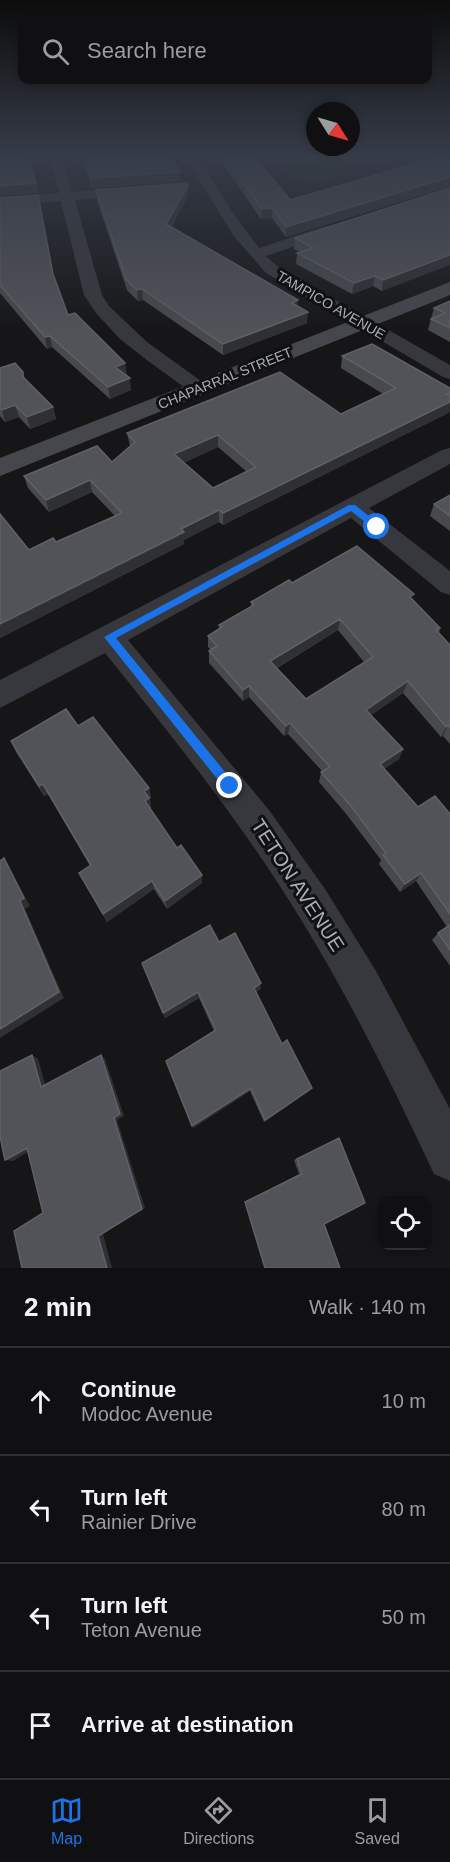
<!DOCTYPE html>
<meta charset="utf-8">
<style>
body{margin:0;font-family:Helvetica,sans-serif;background:#19191b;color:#f1f3f6}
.controls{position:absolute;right:18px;bottom:18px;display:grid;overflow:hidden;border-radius:12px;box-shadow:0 3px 9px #0003}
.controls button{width:54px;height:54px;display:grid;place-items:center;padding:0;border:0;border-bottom:2px solid #303032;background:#101012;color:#f1f3f6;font:30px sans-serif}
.compass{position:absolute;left:306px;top:102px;width:54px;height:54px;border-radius:50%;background:#101012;box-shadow:0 3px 9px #0003;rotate:127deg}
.stop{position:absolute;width:18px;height:18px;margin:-14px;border:4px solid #1a73e8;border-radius:50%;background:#fff}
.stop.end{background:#1a73e8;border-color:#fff;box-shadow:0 2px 6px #0008}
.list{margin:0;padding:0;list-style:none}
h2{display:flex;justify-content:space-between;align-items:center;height:78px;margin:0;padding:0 24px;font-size:26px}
h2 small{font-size:20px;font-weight:400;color:#9c9d9f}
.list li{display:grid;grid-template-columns:39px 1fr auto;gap:18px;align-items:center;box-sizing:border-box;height:108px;padding:0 24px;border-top:2px solid #303032}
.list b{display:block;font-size:22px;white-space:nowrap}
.list p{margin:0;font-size:20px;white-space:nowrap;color:#9c9d9f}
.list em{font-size:20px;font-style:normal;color:#9c9d9f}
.icon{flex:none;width:33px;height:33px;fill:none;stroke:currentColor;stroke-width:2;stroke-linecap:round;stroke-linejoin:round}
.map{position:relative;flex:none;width:450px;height:1268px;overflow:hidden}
.search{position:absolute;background:#101012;box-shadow:0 3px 9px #0003;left:18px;right:18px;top:18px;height:66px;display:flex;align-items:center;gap:15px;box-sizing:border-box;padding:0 21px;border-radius:12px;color:#9c9d9f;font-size:22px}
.sheet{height:510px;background:#101012}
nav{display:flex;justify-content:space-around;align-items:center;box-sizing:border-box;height:84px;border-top:2px solid #303032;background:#101012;font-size:16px;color:#9c9d9f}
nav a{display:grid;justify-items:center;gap:3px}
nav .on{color:#1a73e8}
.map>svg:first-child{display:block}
.green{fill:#1e261f}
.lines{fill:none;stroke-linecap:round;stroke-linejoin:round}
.street{fill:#37383d;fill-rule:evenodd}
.secondary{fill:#45474d;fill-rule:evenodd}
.wall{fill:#47494d;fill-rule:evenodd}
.shaded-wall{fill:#2f3033}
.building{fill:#525359;stroke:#5f6168;stroke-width:1.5;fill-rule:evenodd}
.route{fill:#1a73e8}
.labels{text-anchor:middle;stroke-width:6;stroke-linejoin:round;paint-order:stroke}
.far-street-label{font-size:14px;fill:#a8adb8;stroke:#111113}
.near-street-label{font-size:20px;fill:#a8adb8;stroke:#111113}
</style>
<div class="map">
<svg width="450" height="1268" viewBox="0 0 450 1268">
<rect width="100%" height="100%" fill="#161618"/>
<path class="green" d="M275,156H324L341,174C334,185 306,186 295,179C288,173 281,163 275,156Z"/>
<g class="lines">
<path class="street" d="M50,156H62L72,192L135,187L142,191L135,195L75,200L102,295L109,306L147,342L205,384L208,388L205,392H191L148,361L120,339L96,313L84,295L61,201L0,206V198L59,193Z
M185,156H197L235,216L259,248L326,226H336L338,229L336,232L266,256L278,267L450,365V379L443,377L266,273L233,235Z
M450,448V464L369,508L450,571V595L441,592L351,518L128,640L269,810L325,889L376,971L450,1109V1181L434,1174C386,1071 335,969 272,874C221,797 163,725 105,653L0,708V680L442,450Z"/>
<path class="secondary" d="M450,282V295L0,476V458Z"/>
</g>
<path class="wall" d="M81,156H170L180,172V181L92,188Z
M217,156H254L290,200L435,158L436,156H450V186L286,237L272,218L261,219Z
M450,188L382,291L373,286L352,294L296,264L297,253L300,252L294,249L295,238Z
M96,190L188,196L171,227L298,306L307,323L223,355L143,300L138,301L127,290L97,200Z
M0,198L53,274L68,315L125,363L126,375L131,390L110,399L52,347L47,349L0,293Z
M450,301V342L428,330L434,308Z
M342,356L450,388V412L223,525L219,522L184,540V544L0,638V514L29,550L56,542L115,516L92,492L49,512L28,488L24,476L112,462L130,446L127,433L341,414L383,394L341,368ZM218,447L247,472L213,488L183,463Z
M0,368L23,372L25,379L53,407L56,419L30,429L19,417L5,422L0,416Z
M450,495V531L430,516L434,504Z
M292,583L412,599L440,628L439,633L450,645V744L443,736L441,737L403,693L371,715L403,749L399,759L384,769L418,807L450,814V966L432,940L438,933L447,927L416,881L400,892L379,864L381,860L347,815L319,782L321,772L322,771L288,734L284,736L249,697L243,701L209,663V651L211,650L208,647V636L219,629V625L251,607V602ZM338,630L364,662L306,699L277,668Z
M78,726L149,788L151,798L149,799L151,807L150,808L177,848L202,875V883L167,909L154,889L107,922L79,873L90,866L48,794L44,796L16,752L11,741Z
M142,963L261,983L260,989L256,992L282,1044L309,1091L264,1122L250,1091L193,1128L214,1031L199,998L165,1018Z
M339,1138L324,1224L340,1268H265L245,1202L299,1174L294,1160Z"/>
<path class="shaded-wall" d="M180,172V181L92,188L91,178Z
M450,177V186L286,237V227Z
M36,183L38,193L0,196V186Z
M188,186V196L166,234V224Z
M272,208V218L261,219L262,209Z
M450,255V265L382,291L383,280Z
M375,276L373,286L352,294L354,283Z
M142,289L143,300L138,301L137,290Z
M298,300L297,312L292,303Z
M308,312L307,323L223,355V344Z
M50,336L52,347L47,349L45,337Z
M125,363L127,375L117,378L115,367Z
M130,378L131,390L110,399L108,387Z
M450,393V412L223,525V513Z
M15,405L19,417L5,422L2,410Z
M53,407L56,419L30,429L27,417Z
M218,435V447L175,467L174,454Z
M90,480L92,492L49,512L46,500Z
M219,510V522L184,540V544L0,638V624L181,529Z
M340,619L338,630L269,672L270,661Z
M408,681L403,693L363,721L366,710Z
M249,686V697L243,701V690Z
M290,723L288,734L284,736L286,726Z
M448,725L443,736L441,737L446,727Z
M403,749L399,759L376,774L380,764Z
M43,784L48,794L44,796L39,786Z
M149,788L151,807L147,810L145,801L144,791Z
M4,858L9,867L30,906L25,909L64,998L0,1038V1029L20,901Z
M421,873L416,881L400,892L405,884Z
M202,875V883L167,909L165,901Z
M152,881L154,889L107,922L103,914Z
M261,983L260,989L253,994L254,988Z
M198,992L199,998L165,1018L163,1013Z
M32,1055L38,1059L47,1091L41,1087Z
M101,1055L105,1059L124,1116L117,1120L145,1208L103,1234L112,1268H107L98,1236L114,1118Z
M251,1088L250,1091L193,1128L192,1126Z
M312,1088L309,1091L264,1122L265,1120Z
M27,1148L33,1149L13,1161L5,1160Z"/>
<path class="building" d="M0,156H29L31,170H33L36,183L0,186Z
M83,156H170L180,172L91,178Z
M224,156H254L290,200L441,156H450V177L286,227L272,208L262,209Z
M186,183L188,186L166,224L298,300L292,303L308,312L223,344L142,289L137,290L126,279L96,190Z
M450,188V255L383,280L375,276L354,283L297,253L313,248L295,238Z
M38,195L53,274L68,315L75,313L125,363L115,367L130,378L108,387L50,336L45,337L0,285V198Z
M450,301V328L431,319L445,313L434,308Z
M372,344L450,388V393L447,394L450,395V402L223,513L219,510L181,529L184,532L0,624V514L29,550L53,538L56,542L122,513L90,480L46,500L24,476L97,446L112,462L135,442L127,433L280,372L341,414L396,388L342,356ZM218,435L256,467L213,488L174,454Z
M15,363L23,372V377L53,407L27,417L15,405L2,410L0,408V368Z
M450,495V516L434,504Z
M357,546L414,594L410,597L440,628L436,630L450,645V727L448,725L446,727L408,681L366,710L403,749L380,764L418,807L435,796L450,814V914L421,873L405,884L383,855L386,853L351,806L321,772L330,767L290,723L286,726L249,686L243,690L209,651L217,646L208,636L222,627L219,625L254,605L251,602L289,580L292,583ZM340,619L373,657L306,699L270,661Z
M66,709L78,726L93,717L149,788L144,791L149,798L145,801L177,848L181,845L202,875L165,901L152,881L103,914L79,873L91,865L43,784L39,786L11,741Z
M4,858L24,898L20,901L59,992L0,1029V861Z
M210,925L219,942L235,933L261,983L254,988L282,1044L287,1040L312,1088L265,1120L251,1088L192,1126L166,1061L216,1030L198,992L163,1013L142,963Z
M450,925V950L438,933Z
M32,1055L41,1087L101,1055L120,1114L114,1118L142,1209L98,1236L107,1268H22L14,1231L43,1213L27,1148L5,1160L0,1136V1071Z
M339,1138L365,1203L324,1224L340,1268H265L245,1202L302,1174L297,1159Z"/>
<linearGradient id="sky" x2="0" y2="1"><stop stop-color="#0c0c0d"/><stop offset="0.47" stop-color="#363c48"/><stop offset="1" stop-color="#363c48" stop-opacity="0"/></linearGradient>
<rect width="450" height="333" fill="url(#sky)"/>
<path class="route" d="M349,505H355L380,525V529H374L351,511L116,638L234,783V790H226L104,637Z"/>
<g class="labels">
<g class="far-street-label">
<text transform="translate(331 305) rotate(30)" y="5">TAMPICO AVENUE</text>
<text transform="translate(225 378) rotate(-22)" y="5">CHAPARRAL STREET</text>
</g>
<g class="near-street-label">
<text transform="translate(298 885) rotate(57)" y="7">TETON AVENUE</text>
</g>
</g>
</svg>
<div class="controls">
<button><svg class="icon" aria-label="locate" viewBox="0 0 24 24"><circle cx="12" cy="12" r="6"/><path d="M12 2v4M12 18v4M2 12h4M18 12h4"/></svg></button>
</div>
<svg class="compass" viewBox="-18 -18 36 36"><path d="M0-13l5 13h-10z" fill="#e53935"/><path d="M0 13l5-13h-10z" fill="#9c9d9f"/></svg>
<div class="stop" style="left:377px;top:527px"></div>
<div class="stop end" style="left:230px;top:786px"></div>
<div class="search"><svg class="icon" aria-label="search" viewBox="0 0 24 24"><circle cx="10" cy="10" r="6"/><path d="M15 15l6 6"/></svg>Search here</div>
</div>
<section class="sheet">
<h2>2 min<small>Walk · 140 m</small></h2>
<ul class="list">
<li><svg class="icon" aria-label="ahead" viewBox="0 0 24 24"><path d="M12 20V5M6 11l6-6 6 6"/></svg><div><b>Continue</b><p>Modoc Avenue</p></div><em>10 m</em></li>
<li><svg class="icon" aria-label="left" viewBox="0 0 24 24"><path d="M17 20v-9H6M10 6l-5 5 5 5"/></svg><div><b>Turn left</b><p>Rainier Drive</p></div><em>80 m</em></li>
<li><svg class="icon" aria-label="left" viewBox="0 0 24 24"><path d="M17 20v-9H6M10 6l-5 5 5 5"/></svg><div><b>Turn left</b><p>Teton Avenue</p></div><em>50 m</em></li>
<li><svg class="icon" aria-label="arrive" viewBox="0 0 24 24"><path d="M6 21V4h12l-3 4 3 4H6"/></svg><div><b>Arrive at destination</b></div></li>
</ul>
</section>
<nav>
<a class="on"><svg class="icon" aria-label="map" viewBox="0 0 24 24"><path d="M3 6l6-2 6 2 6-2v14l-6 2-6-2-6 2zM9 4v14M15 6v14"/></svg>Map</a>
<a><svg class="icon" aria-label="directions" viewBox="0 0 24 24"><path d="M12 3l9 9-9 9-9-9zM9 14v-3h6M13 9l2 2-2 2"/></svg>Directions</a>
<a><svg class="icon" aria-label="saved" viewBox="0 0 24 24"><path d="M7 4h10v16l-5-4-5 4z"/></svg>Saved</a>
</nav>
